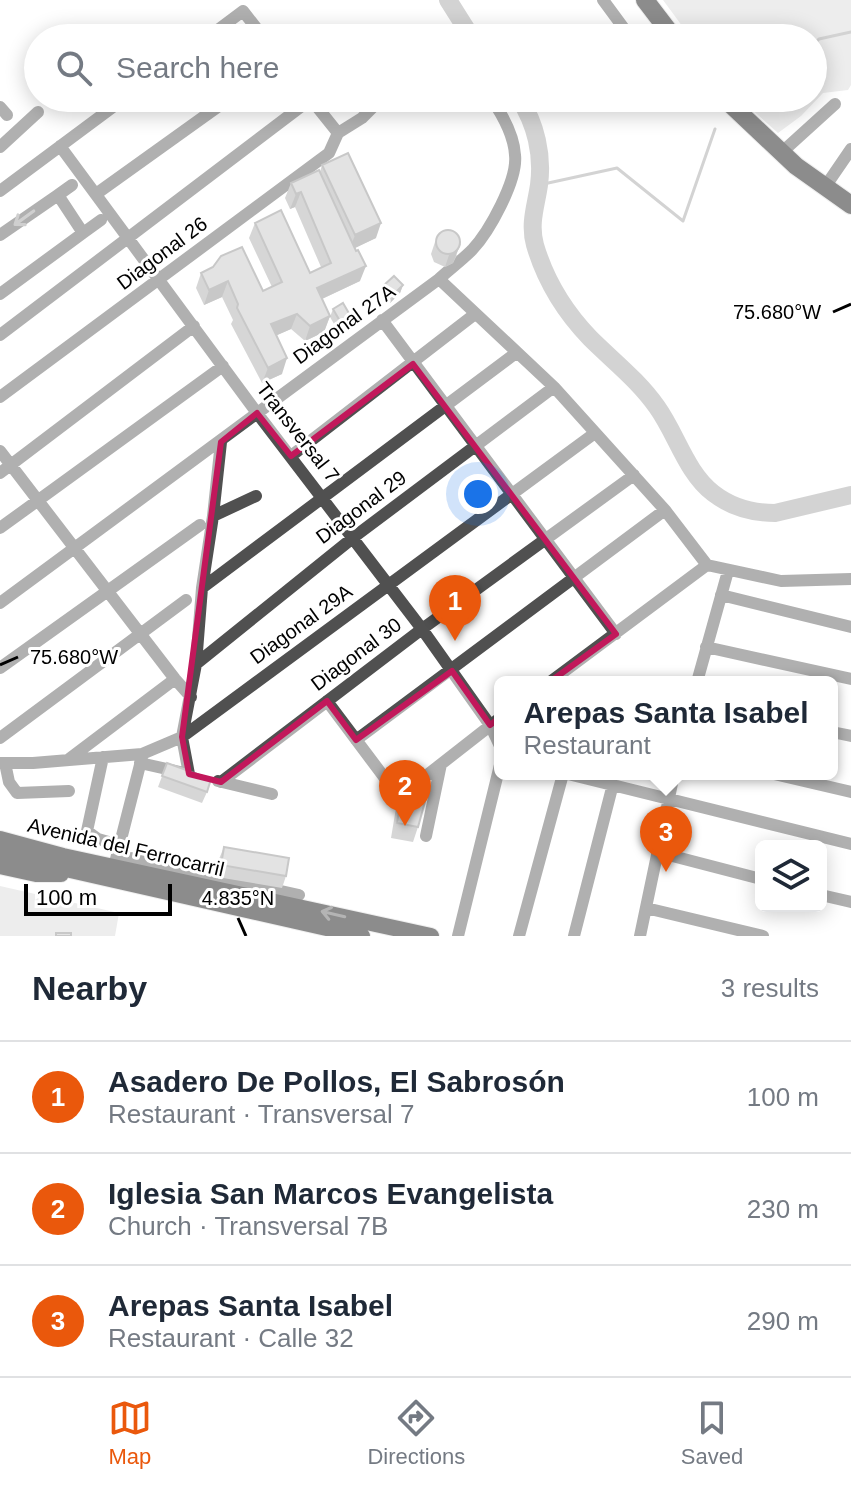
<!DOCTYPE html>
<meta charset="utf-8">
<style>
body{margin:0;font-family:Helvetica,sans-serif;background:#f6f6f7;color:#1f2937}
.controls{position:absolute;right:24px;bottom:24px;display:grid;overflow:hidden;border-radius:12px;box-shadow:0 4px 20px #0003}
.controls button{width:72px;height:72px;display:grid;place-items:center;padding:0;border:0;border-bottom:2px solid #e0e1e3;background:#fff;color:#1f2937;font:40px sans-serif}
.scale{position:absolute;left:24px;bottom:20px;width:148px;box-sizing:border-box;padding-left:8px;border:4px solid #000;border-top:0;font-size:22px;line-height:28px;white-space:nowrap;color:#000;-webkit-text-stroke:6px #fff;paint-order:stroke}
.you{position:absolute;left:478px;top:494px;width:28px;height:28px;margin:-20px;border:6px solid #fff;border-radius:50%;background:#1a73e8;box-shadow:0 0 0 12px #1a73e833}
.badge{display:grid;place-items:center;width:52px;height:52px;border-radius:50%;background:#ea580c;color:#fff;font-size:26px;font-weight:700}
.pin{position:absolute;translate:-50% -66px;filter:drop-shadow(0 2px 4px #0008)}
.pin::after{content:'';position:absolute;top:42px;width:28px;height:24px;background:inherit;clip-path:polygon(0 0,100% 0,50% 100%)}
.popup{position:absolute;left:494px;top:676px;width:344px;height:104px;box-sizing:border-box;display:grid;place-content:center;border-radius:12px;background:#fff;filter:drop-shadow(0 2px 6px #0005);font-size:26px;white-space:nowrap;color:#747a83}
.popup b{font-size:30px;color:#1f2937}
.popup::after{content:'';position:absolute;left:50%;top:100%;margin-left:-16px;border:16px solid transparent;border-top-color:#fff}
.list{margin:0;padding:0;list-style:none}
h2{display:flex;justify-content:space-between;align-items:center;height:104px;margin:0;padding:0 32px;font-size:34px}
h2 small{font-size:26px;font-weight:400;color:#747a83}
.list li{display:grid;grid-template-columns:52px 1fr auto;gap:24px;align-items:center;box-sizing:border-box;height:112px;padding:0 32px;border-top:2px solid #e0e1e3}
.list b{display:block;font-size:30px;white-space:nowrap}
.list p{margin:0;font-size:26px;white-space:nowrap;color:#747a83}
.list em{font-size:26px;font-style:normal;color:#747a83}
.icon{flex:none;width:44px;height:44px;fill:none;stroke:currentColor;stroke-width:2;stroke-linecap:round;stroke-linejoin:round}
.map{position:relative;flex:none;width:851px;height:936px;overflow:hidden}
.search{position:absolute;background:#fff;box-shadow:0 4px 20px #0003;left:24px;right:24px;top:24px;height:88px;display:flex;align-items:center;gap:20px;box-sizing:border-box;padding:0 28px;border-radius:44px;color:#747a83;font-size:30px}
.sheet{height:440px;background:#fff}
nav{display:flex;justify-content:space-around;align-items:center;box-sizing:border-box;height:112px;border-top:2px solid #e0e1e3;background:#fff;font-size:22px;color:#747a83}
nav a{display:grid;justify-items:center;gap:4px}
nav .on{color:#ea580c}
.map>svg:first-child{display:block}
.green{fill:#d7d7d7}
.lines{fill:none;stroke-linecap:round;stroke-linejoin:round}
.stream{stroke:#9e9e9e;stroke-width:3}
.river{stroke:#9e9e9e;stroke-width:18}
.major-casing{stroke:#dbdbdb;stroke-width:18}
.highway-casing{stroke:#dbdbdb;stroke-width:20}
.minor{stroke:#505050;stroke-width:12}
.major{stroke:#000;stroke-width:16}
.highway{stroke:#000;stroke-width:18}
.wall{fill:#a5a5a5}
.shaded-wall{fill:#868686}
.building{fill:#c0c0c0;stroke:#868686;stroke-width:2}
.oneway{stroke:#969696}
.oneway2{stroke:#595959}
.marked{fill:none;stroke:#c2185b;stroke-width:6;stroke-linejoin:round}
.ticks{fill:none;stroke:#000;stroke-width:3}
.labels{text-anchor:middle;stroke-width:6;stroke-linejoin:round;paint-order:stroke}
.street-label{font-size:20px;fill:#000;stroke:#fff}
.ticks-label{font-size:20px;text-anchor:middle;fill:#000;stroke:#fff;stroke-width:6;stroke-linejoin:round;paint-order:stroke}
</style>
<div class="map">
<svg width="851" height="936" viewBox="0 0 851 936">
<rect width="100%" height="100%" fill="#fff"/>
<path class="green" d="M663,0H851V85L848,90L823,93L801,116L778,133L739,98H813V38H691Z
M0,886L119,913L115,936H0Z"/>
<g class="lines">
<path class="stream" d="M813,45L819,39L851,32
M756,106L763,98
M539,185L617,168L683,221L715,129"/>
<path class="river" d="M448,0L472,38
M519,98C536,124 543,155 539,185C536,206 529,223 535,245C545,279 565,312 590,338C613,361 638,380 657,407C677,435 686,472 713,493C731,507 753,513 775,513L851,495"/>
<defs>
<path id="major" d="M0,839L63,856L431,936
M0,854L362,936
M0,866L36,874H61"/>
<path id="highway" d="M645,0L674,38
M724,98L796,166L851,205"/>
</defs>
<use href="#major" class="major-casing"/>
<use href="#highway" class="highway-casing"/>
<path class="minor" d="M603,0L631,38
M207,38L243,11L264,38
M310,98L338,133
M0,107L7,115
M338,133L362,118L382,98
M60,146L257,413L422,629L490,725L500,746
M0,147L38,112
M781,153L835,104
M825,187L851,149
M0,191L125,98
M96,194L230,98
M58,195L72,185
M83,233L101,220
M0,235L58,195L83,233L0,294
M439,279L554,387L665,510L707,565
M382,320L616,634
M0,335L311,99
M0,397L329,153L338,133
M0,451L175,679L191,697
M291,456L475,314
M0,473L194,326
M213,516L256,496
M0,528L223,366
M707,565L781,581L851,579
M202,588L516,353
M721,595L851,627
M0,603L439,279C450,269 462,260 472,250C489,232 518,180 515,155C514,136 502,114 491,98
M706,647L851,679
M196,664L354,537L554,387
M0,668L200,525
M550,682L707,565
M697,682L728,571
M327,701L399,797L500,718
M832,732L851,736
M0,738L186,600
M356,740L665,510
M103,757L87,831L98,839L119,845
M69,759L175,679
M0,763H33L142,754L182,737L595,433
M5,763L9,782L17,793L69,791
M140,763L180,772
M189,774L182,737L196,664L202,588L213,516L221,442
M568,774L851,844
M774,774L851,792
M218,781L272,794
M221,782L422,629L634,475
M426,836L441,764
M657,852L761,879
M117,855L299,895
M115,863L142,757
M821,895L851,902
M646,908L763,936
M458,936L500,765
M519,936L563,774
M574,936L613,784
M640,936L674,774"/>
<use href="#major" class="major"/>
<use href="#highway" class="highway"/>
</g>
<path class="wall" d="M322,165L376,238L354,248L360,281L322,299L330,316L324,332L305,341L291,329L277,335L282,374L262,383L231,324L233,320L222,297L204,305L196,288L201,273L263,291L272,287L249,238L255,223L310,273L321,267L295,207L290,209L285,198L291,183L320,172Z
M435,242L457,255L453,263L445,267L434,262L431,254Z
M384,285H403L400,293L390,303L381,293Z
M333,309L351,330L341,336L330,317Z
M167,763L207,792L202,803L158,787Z
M402,792L418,827L413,842L391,838L396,808Z
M224,847L286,876L282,888L217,877L219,859Z"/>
<path class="shaded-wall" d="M301,192L295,207L290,209L296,194Z
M381,223L376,238L349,251L355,235Z
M461,243L453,263L445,267L449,255Z
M366,266L360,281L311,304L317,288Z
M228,281L222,297L204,305L209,290Z
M403,285L400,293L390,303L393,295Z
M297,314L291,329L266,340L271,324Z
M330,316L324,332L305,341L310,326Z
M354,322L351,330L341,336L344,328Z
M287,358L282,374L262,383L268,368Z"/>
<path class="building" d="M348,153L381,223L355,235L322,165Z
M319,170L356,251L358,250L366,266L317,288L330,316L310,326L297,314L271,324L287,358L268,368L237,308L238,304L228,281L209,290L201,273L213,267L221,256L242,247L263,291L282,282L255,223L281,210L310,273L331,263L301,192L296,194L291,183Z
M436 242a12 12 0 1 1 24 0a12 12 0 1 1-24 0Z
M394,276L403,285L393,295L384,285Z
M343,303L354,322L344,328L333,309Z
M167,763L211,779L207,792L162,776Z
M419,790L426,798L418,827L397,823L402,792Z
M224,847L289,858L286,876L221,865Z
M56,933H71V936H56Z"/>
<defs><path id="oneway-shaft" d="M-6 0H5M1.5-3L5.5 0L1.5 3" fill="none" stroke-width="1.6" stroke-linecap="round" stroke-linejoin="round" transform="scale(2)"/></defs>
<use class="oneway" href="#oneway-shaft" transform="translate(24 218) rotate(144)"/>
<use class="oneway2" href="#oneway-shaft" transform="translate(333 914) rotate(-167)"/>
<path d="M0 0H851V936H0ZM413,364L616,634L490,725L452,671L356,740L327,701L221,782L189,774L182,737L221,442L257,413L291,456Z" fill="#fff" fill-opacity=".55" fill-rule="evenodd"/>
<path class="marked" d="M413,364L616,634L490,725L452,671L356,740L327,701L221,782L189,774L182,737L221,442L257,413L291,456Z"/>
<path class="ticks" d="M833,312L851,304M0,665L18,657M238,918L246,936"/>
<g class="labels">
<g class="street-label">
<text transform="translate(162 253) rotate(-37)" y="7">Diagonal 26</text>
<text transform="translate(344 324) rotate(-36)" y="7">Diagonal 27A</text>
<text transform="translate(298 432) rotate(52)" y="7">Transversal 7</text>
<text transform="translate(361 507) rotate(-37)" y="7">Diagonal 29</text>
<text transform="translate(301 624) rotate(-36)" y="7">Diagonal 29A</text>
<text transform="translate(356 654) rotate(-37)" y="7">Diagonal 30</text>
<text transform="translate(126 847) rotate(13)" y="7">Avenida del Ferrocarril</text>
</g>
</g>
<g class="ticks-label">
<text x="777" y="319">75.680°W</text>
<text x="74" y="664">75.680°W</text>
<text x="238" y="905">4.835°N</text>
</g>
</svg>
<div class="controls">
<button><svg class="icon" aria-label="layers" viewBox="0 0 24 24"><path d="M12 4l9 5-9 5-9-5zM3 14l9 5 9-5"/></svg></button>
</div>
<div class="scale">100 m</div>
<div class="you"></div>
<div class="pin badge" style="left:455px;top:641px">1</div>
<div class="pin badge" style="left:405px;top:826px">2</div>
<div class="pin badge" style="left:666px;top:872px">3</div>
<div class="popup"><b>Arepas Santa Isabel</b>Restaurant</div>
<div class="search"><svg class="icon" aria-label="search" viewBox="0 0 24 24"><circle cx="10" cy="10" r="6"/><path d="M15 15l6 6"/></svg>Search here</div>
</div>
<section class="sheet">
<h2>Nearby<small>3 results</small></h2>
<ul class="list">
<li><span class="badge">1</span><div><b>Asadero De Pollos, El Sabrosón</b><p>Restaurant · Transversal 7</p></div><em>100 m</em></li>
<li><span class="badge">2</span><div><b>Iglesia San Marcos Evangelista</b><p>Church · Transversal 7B</p></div><em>230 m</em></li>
<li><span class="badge">3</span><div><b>Arepas Santa Isabel</b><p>Restaurant · Calle 32</p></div><em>290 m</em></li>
</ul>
</section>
<nav>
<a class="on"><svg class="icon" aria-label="map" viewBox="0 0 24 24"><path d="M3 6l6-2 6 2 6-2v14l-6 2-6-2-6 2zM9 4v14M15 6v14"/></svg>Map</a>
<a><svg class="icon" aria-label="directions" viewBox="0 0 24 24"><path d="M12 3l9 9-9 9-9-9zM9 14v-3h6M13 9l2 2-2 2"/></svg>Directions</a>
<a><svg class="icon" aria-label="saved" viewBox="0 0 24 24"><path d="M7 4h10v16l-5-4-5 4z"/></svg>Saved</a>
</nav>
